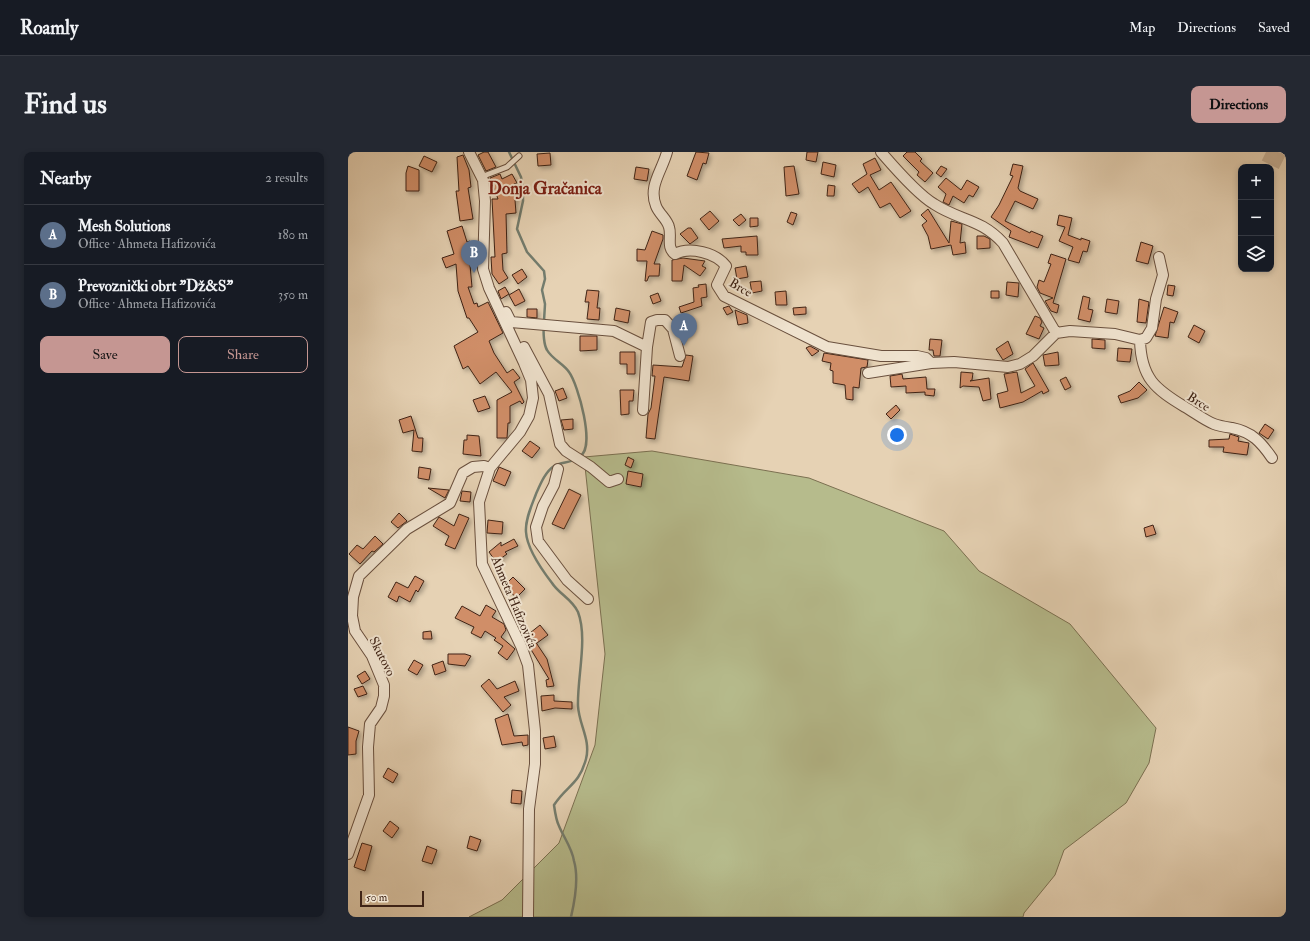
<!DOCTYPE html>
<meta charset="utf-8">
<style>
body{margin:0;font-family:"IM FELL Double Pica",serif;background:#242831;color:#f1f3f6}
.controls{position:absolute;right:12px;top:12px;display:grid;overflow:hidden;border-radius:8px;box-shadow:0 2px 6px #0003}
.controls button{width:36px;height:36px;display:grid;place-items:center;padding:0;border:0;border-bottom:1px solid #363941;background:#171b24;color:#f1f3f6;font:20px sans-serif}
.scale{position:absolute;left:12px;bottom:10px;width:64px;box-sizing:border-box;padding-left:4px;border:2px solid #402416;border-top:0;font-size:11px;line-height:14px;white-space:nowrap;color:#402416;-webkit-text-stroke:3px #efe2ce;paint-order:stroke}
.you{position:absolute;left:549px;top:283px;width:14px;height:14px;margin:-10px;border:3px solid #fff;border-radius:50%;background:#1a73e8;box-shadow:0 0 0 6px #1a73e833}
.badge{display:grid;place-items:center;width:26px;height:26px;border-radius:50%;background:#c59692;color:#fff;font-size:13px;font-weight:700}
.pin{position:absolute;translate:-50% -33px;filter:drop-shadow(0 1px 2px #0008)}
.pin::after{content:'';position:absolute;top:21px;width:14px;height:12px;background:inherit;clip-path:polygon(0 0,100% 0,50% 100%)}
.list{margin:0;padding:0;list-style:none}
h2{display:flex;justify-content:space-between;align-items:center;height:52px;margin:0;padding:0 16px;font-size:17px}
h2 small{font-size:13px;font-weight:400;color:#9ea1a6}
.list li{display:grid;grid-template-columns:26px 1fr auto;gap:12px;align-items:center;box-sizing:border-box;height:60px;padding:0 16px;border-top:1px solid #363941}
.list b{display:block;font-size:15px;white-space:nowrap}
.list p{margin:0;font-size:13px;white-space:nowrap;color:#9ea1a6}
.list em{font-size:13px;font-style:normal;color:#9ea1a6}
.actions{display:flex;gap:8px;padding:12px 16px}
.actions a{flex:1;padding:9px 0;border:1px solid #c59692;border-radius:8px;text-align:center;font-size:14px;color:#c59692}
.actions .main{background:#c59692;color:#111}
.icon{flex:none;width:22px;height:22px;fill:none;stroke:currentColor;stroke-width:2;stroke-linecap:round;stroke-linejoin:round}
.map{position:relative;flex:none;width:938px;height:765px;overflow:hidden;border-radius:8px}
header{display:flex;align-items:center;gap:24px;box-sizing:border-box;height:56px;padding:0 20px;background:#171b24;border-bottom:1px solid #363941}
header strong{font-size:19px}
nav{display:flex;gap:22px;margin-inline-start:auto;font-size:14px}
.intro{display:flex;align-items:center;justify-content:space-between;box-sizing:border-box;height:96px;padding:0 24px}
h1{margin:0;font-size:28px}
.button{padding:10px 18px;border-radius:8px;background:#c59692;color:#111;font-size:14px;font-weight:700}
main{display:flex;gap:24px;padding:0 24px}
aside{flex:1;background:#171b24;border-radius:8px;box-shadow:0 2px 6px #0003}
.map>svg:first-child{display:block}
.green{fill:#b6bb8c;stroke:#7b7051}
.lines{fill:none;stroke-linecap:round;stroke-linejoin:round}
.stream{stroke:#747d6e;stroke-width:2.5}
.building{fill:#d08e68;stroke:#402416;filter:url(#shadow)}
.motorway-tunnel{stroke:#c5af94;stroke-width:19;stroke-dasharray:19 10;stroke-linecap:butt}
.service-casing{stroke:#6a503e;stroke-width:7}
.minor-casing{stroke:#6a503e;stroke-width:12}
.service{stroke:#efe2ce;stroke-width:5}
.minor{stroke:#efe2ce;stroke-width:10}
.labels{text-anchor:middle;stroke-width:4;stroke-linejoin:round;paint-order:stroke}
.street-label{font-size:13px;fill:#402416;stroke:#efe2ce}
.district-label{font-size:17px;font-weight:bold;fill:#7a1f14;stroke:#efe2ce}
</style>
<header>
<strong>Roamly</strong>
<nav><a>Map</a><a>Directions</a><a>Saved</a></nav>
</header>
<div class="intro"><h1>Find us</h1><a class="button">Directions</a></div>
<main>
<aside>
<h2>Nearby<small>2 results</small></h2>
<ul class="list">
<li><span class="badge" style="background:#5c6f8a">A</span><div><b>Mesh Solutions</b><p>Office · Ahmeta Hafizovića</p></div><em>180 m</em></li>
<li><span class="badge" style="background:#5c6f8a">B</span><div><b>Prevoznički obrt &quot;Dž&amp;S&quot;</b><p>Office · Ahmeta Hafizovića</p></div><em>350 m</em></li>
</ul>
<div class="actions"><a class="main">Save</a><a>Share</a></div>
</aside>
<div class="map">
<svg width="938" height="765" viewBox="0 0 938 765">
<defs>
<filter id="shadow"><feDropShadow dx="2.5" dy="2.5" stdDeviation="2" flood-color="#0004"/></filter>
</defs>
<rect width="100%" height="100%" fill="#e6d2b4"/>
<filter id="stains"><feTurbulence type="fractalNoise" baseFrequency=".005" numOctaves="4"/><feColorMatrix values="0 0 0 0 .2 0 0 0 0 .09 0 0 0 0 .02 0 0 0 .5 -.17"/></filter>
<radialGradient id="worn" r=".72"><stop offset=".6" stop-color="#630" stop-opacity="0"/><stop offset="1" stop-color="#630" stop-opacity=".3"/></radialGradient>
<path class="green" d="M304,299L461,326L596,379L631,419L722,472L808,576L801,611L778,651L716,698L707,723L676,761L675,765H121L154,748L211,691L247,593L257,502L236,305Z"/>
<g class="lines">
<path class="stream" d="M161,0L173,25L175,39V49L169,77L179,100L196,119L197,127L194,138L197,152L196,169
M196,174C195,181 196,193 199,198C204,207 216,212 221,220C230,232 248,296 232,304
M223,765C227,748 231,726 226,709C224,696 216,686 211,674C208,668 207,660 206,653C219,633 231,633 238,607C243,588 231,573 230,554C229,526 240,486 230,460C224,447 211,442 204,431C194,418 179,397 178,380C177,367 184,353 188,342C192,333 197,320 206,314C212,310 220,311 226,308"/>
</g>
<path class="building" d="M136,0H140L148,15L138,19L130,3Z
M348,0L361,1L358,12L355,11L349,28L339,24Z
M459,0H470L468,10L458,8Z
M559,0H567L574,7L572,9L585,21L577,30L569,23L571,20L555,4Z
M202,1L203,13L190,14L189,2Z
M115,3L121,18L123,35L120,36L125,67L112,69L108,39H111L109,5Z
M76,4L89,10L84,20L71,14Z
M527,6L533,18L522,23L531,38L543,30L563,59L552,66L542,51L532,56L520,35L511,41L504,32L519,22L515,12Z
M475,10L488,13L486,25L473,22Z
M665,12L675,14L670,36L672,39L690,47L685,57L667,49L657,69L682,81L683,79L695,84L690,96L661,85L663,79L643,65L651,53L665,24L662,23Z
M60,14L71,18V39H58V21Z
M446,14L451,42L438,44L436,15Z
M593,14L599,17L593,25L588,21Z
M288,15L301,17L299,29L286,27Z
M152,22L154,27L164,22L169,31L166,32L169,48H167L168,61L158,62L159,101L154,102L155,118L160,126L151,132L144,122L143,105H147L144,47H150L142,26Z
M598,26L613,38L619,28L631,35L625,45L621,43L616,51L605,44L601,53L595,50L598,42L590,35Z
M480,33L487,34L486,44H479Z
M580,57L601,91L603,69L614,72L612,91L617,90L618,101L605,103L603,93L583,97L580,84L574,73L579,69L573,63Z
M362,59L371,69L361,78L352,67Z
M443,60L449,62L445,73L439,70Z
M393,62L398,68L391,74L385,68Z
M711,63L724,66L720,83L733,88V86L742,89L739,100L735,99L731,111L720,108L725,95L711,89L717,75L709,73Z
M402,66H410V74L402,75Z
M114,74L119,90L122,89L126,100L121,102L124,135H120L126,152L129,151L130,155L140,150L155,181L141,189L146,201L159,221L165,217L172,226L166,230L176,250L174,252L172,249L162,254V271H160L159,286H149V248L164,240L148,220L132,232L120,214L115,217L106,194L130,180L121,166H119L110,139L108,112L98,116L94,106L106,102L99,79Z
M340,76H343L350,86L342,92L332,82Z
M304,79L315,83V87L306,112H312L311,124H301L299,129H297L299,109H289V97L297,98Z
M409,84L410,103H398V100H393V94L376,96L374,87Z
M629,84H636L642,87V96L629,97Z
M793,90L805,94L800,112L788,109Z
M703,102L718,107L705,151L711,153L709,161L703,159L697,149L705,146L692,141L689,135L691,128L696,130L703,112L700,111Z
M335,106L357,109L354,114L358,116L352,124L336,113L334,129H324V108Z
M398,114L400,125L389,127L387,116Z
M174,117L179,125L170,132L164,123Z
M413,129L414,139L404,141L402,130Z
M659,130L671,131L670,145L658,143Z
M358,132L359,145L353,146L354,154L333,161L331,155L346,150L345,136L351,135L350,133Z
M820,133L827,134L825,144L819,143Z
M157,135L161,142L153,147L150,139Z
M171,137L177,149L167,154L161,143Z
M239,138L251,139L249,156H252L251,168L239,167L241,150H237Z
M438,139L439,153H428L427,140Z
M643,139H651V146H643Z
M310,141L313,149L305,152L302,144Z
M735,144L742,146L740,157L745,158L742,170L730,167Z
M759,147L771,149L769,162L757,160Z
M791,147L801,150L798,171L789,170Z
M381,154L385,160L379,163L375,156Z
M458,155V162L446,163L445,156Z
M816,155L830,160L826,171L822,170L820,186L807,184Z
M268,156L282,159L280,171L266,168Z
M179,157H189V166L179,165Z
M387,158L399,163L400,171L390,173Z
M687,164L692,166L694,170L692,174L696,176L691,187L678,182Z
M846,173L857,179L851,191L840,185Z
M232,184H249V198L232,199Z
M582,187L594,188L592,204H586L585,198H581Z
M744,187L757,188V197L744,196Z
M660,189L665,202L655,208L648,197Z
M462,194L471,199L464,204L458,196Z
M770,196L784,197L782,210L769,209Z
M272,200H287V222H279V212H272Z
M710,200L711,213L697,214L695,203Z
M476,201L520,208L519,215L513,216L511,236L505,235V248L498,247L497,233L485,231V219L482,218L483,211L474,209Z
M338,203L345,204L341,229L316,225L307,287L298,286L300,262L303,256L307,224H304L305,213L334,215Z
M685,211L701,239L695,242L694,239L675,250L652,256L649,242L660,239L656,222L669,220L673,241L687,234L677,217Z
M613,220L625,221L624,228L622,229L641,226L643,247L635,249L631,235L615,234L612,236Z
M554,222L555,227L578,225L579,237H587L586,244L577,243V240L558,241V234L543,235L542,224Z
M718,225L723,235L717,238L712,228Z
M791,230L799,238L790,246L773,251L770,244L782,239Z
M215,236L219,246L211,249L207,239Z
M272,238H286L285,249H281V262L273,263Z
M137,244L142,256L130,260L125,248Z
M548,253L552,258L543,267L538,262Z
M63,264L70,286H75L74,300L64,299L66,278L55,281L51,268Z
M225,267V277L216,278L213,268Z
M917,272L926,278L920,287L911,281Z
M882,282L891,285L890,289L901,291L899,303L875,300L876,295H861V288L881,287Z
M119,283L131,284L133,304L115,302L116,288H119Z
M182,289L192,296L184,306L174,299Z
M280,305L286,308L283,316L277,313Z
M71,315L83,317L81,328L70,326Z
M151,315L163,320L157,334L145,329Z
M280,319L295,322L293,335L278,332Z
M80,336L101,338L97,346Z
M221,337L233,343L216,377L204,372Z
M114,339L123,340L122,350L112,349Z
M51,361L59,369L50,376L43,370Z
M111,362L121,366L107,397L97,393L101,384L85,374L91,365L106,374Z
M140,368L155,370L154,382L139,381Z
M805,373L808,382L798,385L796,376Z
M27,384L35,392L26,400L24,399L12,412L1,402L9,393L15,397Z
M166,387L170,394L157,400L159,402L148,410L141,400L153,390V394Z
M67,424L76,429L70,440L68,438L62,450L51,444L49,450L40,445L48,430L60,436Z
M165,425L177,437L168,446L157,433Z
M138,453L148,459L144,465L156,472L158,478L153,485L167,497L159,508L150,501L155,494L146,488L148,486L137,479L133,486L123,481L126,475L107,466L114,454L132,464Z
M192,473L200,483L189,491L187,489L199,507L206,534L199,535L198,528L201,527L179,491L186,487L182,481Z
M83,479L84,487H75V480Z
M100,502H117L123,504L117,514L100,512Z
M66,508L75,513L69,523L60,518Z
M95,509L98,519L87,523L84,513Z
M17,519L22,527L14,532L9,524Z
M141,527L149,537L167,529L171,539L156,545L163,553L155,560L133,534Z
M15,534L19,542L10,545L6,537Z
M206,543V549L224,550V557L207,556L194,559L193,544Z
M160,562L166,584L180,583V593L175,594L174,590L154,593L147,567Z
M0,575L11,579L8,589V602L0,603Z
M206,584L208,595L197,597L195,586Z
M40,616L50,622L45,631L35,625Z
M164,638L174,639L173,652L163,651Z
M42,669L51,676L44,686L35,679Z
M122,684L133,688L129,699L119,696Z
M14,691L24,694L17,719L6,715Z
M79,694L89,698L84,712L74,709Z"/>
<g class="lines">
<path class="motorway-tunnel" d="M918,0L938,10"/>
<defs>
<path id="service" d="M133,25L159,15L171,4"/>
<path id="minor" d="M121,0L135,28L137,49L135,117L141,136L176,211L183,228L185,246L181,264L172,280L142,316L131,350L134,412L173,494L180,513L187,579V612L181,657L180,765
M319,0C314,19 300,34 308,54C311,62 319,67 321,75C324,84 318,96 327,102C342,94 368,101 378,114L369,133L376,144L479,195L533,204H569L578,206L583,211
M533,0C546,15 569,42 586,52C612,69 632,66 655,91L708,181
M158,160L163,170L266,179L299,195
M792,188C793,226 807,237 837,255C846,260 856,268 866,272C871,274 878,275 884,276C904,280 913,290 924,306
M176,195L201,242L212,292L218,299L243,315L261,330L270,327
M520,221L583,211L606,210L660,215L672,212L685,204L708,181L722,179L767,182L792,188L798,186L804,176L808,147L815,123L811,105
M295,258L299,195L303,170L309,168H317L325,177L332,204
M210,317L206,333L195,354L188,375L190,389L219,428L240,447
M0,702L21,643L20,595L22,572L33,556L36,544V533L24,504L7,479L4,464L5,445L11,424L59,377L102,351L115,321L125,315L136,314L142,316"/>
</defs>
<use href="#service" class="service-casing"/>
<use href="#minor" class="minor-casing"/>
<use href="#service" class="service"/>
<use href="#minor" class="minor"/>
</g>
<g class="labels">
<g class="street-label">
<text transform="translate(393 135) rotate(30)" y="5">Brce</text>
<text transform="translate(851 249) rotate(32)" y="5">Brce</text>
<text transform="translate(167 450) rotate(67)" y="5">Ahmeta Hafizovića</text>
<text transform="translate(35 504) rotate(63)" y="5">Skutovo</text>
</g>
<g class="district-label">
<text x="197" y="42">Donja Gračanica</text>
</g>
</g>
<rect width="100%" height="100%" filter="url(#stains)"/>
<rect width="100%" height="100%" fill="url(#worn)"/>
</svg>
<div class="controls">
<button>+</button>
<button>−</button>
<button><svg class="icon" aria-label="layers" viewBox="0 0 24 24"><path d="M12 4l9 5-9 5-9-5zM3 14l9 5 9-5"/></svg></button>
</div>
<div class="scale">50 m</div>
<div class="you"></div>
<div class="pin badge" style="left:336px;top:194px;background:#5c6f8a">A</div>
<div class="pin badge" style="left:126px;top:121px;background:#5c6f8a">B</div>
</div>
</main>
